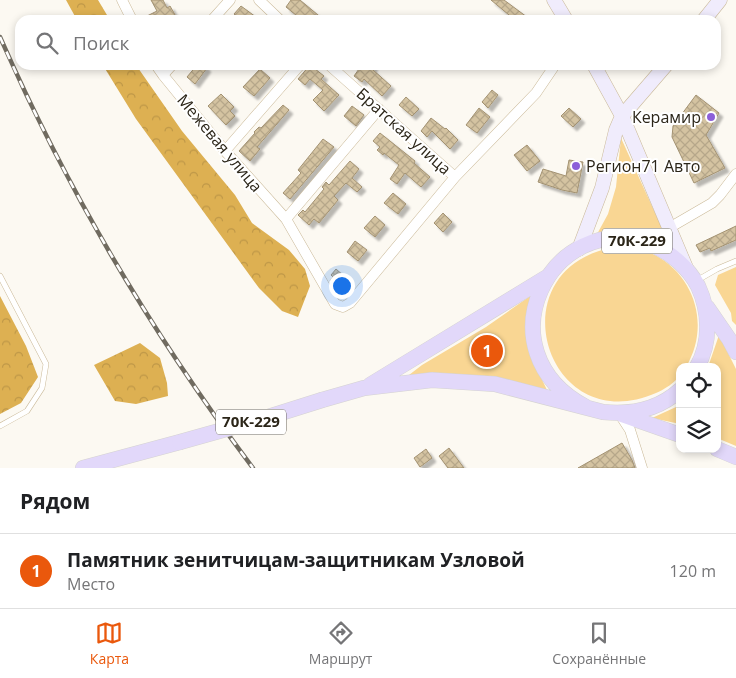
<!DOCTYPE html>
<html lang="ru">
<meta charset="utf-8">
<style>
body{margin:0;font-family:"Open Sans",sans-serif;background:#f2f2f2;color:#202124}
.controls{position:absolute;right:15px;bottom:15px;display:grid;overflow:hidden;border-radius:10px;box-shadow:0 2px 8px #0003}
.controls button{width:45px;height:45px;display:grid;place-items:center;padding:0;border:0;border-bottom:1px solid #e0e0e0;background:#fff;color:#202124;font:25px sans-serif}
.you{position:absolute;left:341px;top:285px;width:18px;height:18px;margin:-12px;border:4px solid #fff;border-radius:50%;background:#1a73e8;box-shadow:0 0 0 8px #1a73e833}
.badge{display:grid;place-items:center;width:32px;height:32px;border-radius:50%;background:#ea580c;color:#fff;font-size:16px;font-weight:700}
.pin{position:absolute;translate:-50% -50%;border:2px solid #fff;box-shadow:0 1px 5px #0006}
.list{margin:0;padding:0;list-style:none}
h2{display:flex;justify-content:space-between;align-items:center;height:65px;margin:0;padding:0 20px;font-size:21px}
h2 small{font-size:16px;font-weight:400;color:#757577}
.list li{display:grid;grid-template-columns:32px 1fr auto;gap:15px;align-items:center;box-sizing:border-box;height:75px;padding:0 20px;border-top:1px solid #e0e0e0}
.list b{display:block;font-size:19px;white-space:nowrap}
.list p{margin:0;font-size:16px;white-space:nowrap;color:#757577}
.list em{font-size:16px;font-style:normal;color:#757577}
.icon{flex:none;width:28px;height:28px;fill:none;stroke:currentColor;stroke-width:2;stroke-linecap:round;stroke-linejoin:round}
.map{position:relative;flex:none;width:736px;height:468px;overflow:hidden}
.search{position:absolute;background:#fff;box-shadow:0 2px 8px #0003;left:15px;right:15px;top:15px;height:55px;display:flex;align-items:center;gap:12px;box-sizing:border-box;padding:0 18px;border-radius:15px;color:#757577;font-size:19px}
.sheet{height:140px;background:#fff}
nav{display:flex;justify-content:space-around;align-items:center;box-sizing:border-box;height:70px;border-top:1px solid #e0e0e0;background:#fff;font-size:14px;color:#757577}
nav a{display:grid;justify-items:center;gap:2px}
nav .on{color:#ea580c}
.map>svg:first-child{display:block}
.grass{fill:#f9d693}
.forest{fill:url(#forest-crowns)}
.building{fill:url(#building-cross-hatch);stroke:#a39272;filter:url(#shadow)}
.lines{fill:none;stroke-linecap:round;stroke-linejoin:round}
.service-casing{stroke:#cab998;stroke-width:6}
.minor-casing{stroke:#cab998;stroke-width:11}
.secondary-casing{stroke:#cab998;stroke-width:15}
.primary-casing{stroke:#d5d3d1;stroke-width:16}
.service{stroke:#fff;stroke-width:5}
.minor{stroke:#fff;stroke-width:10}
.secondary{stroke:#f0ecfc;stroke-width:14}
.primary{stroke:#e2d8fa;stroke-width:15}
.rail-casing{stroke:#706b60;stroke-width:4.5}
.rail{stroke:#fff;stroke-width:2.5;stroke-dasharray:8;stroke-linecap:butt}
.primary-bridge-casing{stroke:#d5d3d1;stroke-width:16;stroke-linecap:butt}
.primary-bridge{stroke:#e2d8fa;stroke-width:15}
.poi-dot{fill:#8c5fd9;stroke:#fff;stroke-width:2}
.labels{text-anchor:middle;stroke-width:4;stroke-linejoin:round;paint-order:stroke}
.shield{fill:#fff;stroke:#6b665d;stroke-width:1}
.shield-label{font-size:15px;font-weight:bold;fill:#2b2518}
.poi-label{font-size:16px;fill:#2b2518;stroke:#fff;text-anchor:end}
.street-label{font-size:16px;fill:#2b2518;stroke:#fff}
</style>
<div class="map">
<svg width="736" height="468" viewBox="0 0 736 468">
<defs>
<pattern id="forest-crowns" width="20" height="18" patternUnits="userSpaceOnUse" patternTransform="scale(1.25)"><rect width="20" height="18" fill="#ddb052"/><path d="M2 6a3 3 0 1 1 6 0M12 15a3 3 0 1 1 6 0" fill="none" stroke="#be9747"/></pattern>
<pattern id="building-cross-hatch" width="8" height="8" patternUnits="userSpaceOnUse" patternTransform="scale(1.25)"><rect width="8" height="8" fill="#d4c3a1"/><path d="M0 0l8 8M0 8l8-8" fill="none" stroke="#b6a78a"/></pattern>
<filter id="shadow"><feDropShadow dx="4" dy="4" stdDeviation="1" flood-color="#0004"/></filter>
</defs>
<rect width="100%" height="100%" fill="#fcf9f2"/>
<path class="grass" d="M621,138L666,237C636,230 626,228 596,236L608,214L616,187Z
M617,247C630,248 643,249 655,255C696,277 710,327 686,367H680C680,369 681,372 680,374C677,382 663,390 656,393C550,439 499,283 599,251C604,249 611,249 617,247Z
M736,267V325L732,321L731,313L715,285L718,275Z
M533,294L526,324L533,361L547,390L513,382L472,375H409L422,365L486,327Z
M719,335L736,369V446L717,438V367H708Z
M680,404V424L652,418L676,407Z"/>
<path class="forest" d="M66,0H98L110,20H77Z
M105,65H136L182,131L235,195L252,223L289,250L305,269L310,286L298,317L282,311L259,288L136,119L104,67Z
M0,296L26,346L38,377L21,403L0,414Z
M140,343L160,358L167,383L168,396L136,404L115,401L94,365Z"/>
<path class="building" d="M151,0H163L167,8L170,6L178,20H165L163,17L158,20H139L157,11Z
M291,0H300L324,20H302L286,7Z
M491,0H504L531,20H515Z
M241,6L260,20H241L234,14Z
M197,65H204L207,68L195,84L187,77Z
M310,65L324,76L321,79L339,95L324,111L313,100L323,90L310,79L305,85L298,79Z
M353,65H374L372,69L391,86L382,96L364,79L362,82L354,76L359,69Z
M260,69L270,78L254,96L243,87Z
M492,90L498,95L488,108L482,102Z
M221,94L234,107L230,111L235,116L226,125L208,106Z
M696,95L719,113L706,135L725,168L694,183L672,137L673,126Z
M406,97L419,109L412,116L399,105Z
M283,105L289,110L257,147L260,149L250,161L239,151L255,133L254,132L259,127L261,128Z
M352,106L364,115L356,126L344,116Z
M479,108L490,117L477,133L466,125Z
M569,108L581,119L573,127L561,116Z
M431,118L445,129L446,128L458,140L450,149L432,131L427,137L421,131Z
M380,133L415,161L414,163L430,177L421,187L405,173L397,184L390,179L399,165L384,153L383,155L377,150L380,147L373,141Z
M323,139L334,147L290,199L283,193L301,173L298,170Z
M527,145L540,161L527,171L514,155Z
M569,160L583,162L577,193L562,190L538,182L543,169L566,176Z
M350,161L359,169L352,178L362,187L357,192L346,183L334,196L338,200L319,223L314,219L309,225L298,215L303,210L305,212L324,189L322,187L326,182L329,185Z
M393,193L406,204L398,214L384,203Z
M443,213L452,222L443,232L434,223Z
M375,216L385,225L375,237L364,228Z
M736,226V240L711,251L710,248L700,252L696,245Z
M355,241L367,250L358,261L347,252Z
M336,269L344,276L336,286L330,281L333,277L331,275Z
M622,443L632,460L635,468H578Z
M449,448L464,468H448L439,456Z
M426,449L432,458L420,467L414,458Z"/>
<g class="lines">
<defs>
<path id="service" d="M0,276L46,364L42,388L27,411L0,426
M696,281L717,269L736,261"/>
<path id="minor" d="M122,0L132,20
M259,0L280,20
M212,20L230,0
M156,65L163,75L225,151L286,219
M329,65L455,177L536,93L555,65
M163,75L172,65
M379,109L286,219L335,304L343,307L350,303L455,177
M225,151L300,65
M669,228L712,203L720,195L736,174
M619,413L630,430L642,468"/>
<path id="secondary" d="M554,0L566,20
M704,20L720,0
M594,65L622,116L687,270
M579,249L602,188L616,130L622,116L666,65"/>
<path id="primary" d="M707,307L729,339L736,352
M370,385L547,277
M322,400L364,388L432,380L495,384L603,412C632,415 658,410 680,390
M586,407C479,351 551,207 650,244C670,252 688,267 698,286C710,312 711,342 697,367
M623,415L680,435
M717,449L736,457
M83,468L180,442"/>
</defs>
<use href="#service" class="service-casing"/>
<use href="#minor" class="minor-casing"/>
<use href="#secondary" class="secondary-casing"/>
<use href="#primary" class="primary-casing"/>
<use href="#service" class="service"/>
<use href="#minor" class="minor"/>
<use href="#secondary" class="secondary"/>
<use href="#primary" class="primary"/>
<defs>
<path id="rail" d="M0,37C67,190 153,335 253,468"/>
</defs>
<use href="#rail" class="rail-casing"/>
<use href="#rail" class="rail"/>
<defs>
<path id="primary-bridge" d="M180,442L255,421L322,400"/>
</defs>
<use href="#primary-bridge" class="primary-bridge-casing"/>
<use href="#primary-bridge" class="primary-bridge"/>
</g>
<g class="poi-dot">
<circle cx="711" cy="117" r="5"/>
<circle cx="576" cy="166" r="5"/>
</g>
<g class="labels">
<g class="shield">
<rect x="602" y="228.5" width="70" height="25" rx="4"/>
<rect x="216" y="409.5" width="70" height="25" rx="4"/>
</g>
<g class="shield-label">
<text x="637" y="246">70К-229</text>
<text x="251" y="427">70К-229</text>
</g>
<g class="poi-label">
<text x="701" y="123">Керамир</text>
<text x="586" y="172" text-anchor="start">Регион71 Авто</text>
</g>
<g class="street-label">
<text transform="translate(404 131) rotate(42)" y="6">Братская улица</text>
<text transform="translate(220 143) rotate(50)" y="6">Межевая улица</text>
</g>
</g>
</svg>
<div class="controls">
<button><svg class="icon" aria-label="locate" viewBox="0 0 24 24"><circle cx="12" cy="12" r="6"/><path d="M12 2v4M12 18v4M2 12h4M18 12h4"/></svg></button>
<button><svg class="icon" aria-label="layers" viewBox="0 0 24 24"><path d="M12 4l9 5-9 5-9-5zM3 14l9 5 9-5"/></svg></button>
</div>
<div class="you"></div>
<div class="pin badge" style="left:487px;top:351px">1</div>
<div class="search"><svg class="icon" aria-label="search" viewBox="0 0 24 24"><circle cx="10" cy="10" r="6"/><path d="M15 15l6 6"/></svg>Поиск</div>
</div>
<section class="sheet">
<h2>Рядом<small></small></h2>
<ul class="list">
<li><span class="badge">1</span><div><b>Памятник зенитчицам-защитникам Узловой</b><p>Место</p></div><em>120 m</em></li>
</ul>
</section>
<nav>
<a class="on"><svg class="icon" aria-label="map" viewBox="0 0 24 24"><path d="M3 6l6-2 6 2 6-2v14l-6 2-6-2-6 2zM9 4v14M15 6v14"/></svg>Карта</a>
<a><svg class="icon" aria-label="directions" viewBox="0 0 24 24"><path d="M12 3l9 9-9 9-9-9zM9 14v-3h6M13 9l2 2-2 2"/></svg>Маршрут</a>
<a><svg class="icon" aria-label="saved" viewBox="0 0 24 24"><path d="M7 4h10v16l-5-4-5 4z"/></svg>Сохранённые</a>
</nav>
